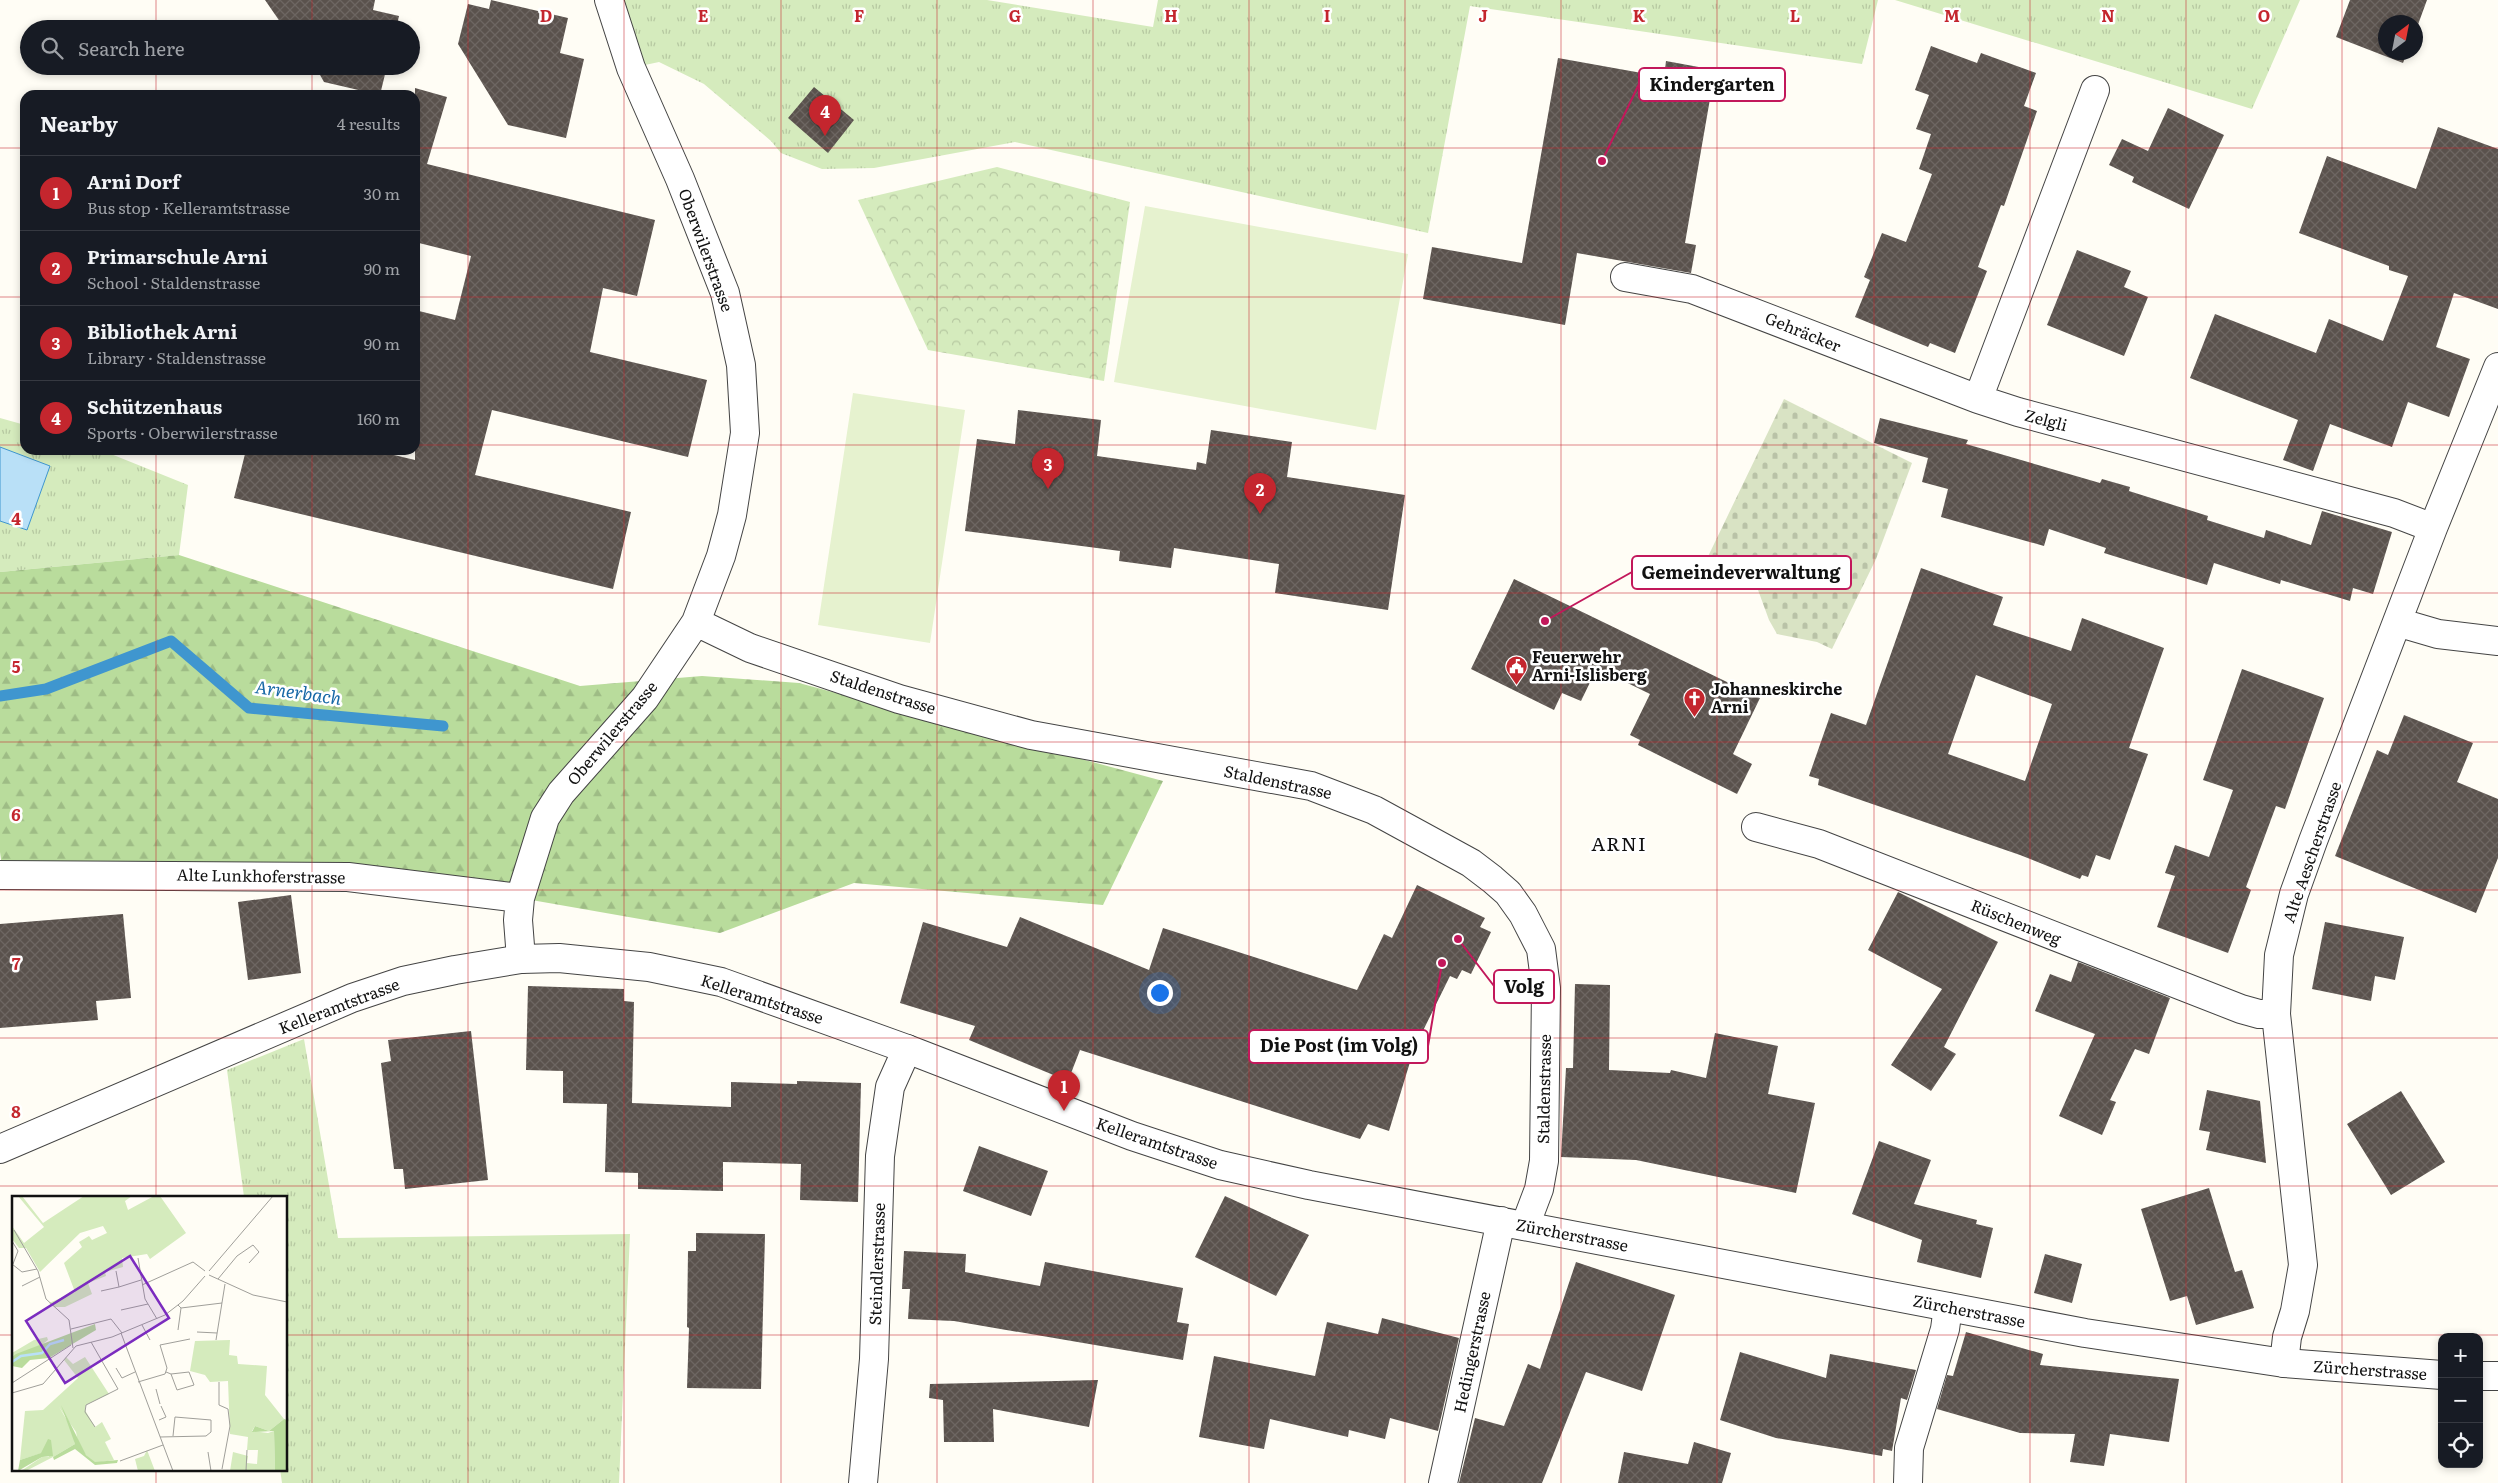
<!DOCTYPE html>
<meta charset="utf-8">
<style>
body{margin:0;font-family:Literata,serif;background:#242831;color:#f1f3f6}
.controls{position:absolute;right:15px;bottom:15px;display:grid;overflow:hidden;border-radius:10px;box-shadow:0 2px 8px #0003}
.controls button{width:45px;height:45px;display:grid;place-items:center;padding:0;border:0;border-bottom:1px solid #363941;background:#171b24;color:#f1f3f6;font:25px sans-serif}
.compass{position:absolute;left:2378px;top:15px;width:45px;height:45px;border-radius:50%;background:#171b24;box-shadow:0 2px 8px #0003;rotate:32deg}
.you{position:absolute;left:1159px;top:992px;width:18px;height:18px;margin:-12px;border:4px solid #fff;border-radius:50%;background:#1a73e8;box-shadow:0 0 0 8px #1a73e833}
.badge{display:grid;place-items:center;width:32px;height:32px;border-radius:50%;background:#c4262e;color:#fff;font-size:16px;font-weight:700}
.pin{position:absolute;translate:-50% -41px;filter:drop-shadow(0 1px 2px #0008)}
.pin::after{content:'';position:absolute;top:26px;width:18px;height:15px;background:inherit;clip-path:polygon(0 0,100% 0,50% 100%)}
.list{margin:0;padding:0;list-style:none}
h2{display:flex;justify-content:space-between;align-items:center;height:65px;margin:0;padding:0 20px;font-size:21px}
h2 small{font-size:16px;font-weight:400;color:#9ea1a6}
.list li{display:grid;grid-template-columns:32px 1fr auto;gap:15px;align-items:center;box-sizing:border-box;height:75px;padding:0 20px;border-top:1px solid #363941}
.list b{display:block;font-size:19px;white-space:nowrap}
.list p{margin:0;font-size:16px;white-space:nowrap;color:#9ea1a6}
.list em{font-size:16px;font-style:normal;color:#9ea1a6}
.icon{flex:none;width:28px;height:28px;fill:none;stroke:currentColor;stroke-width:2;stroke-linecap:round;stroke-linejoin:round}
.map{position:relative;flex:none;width:2498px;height:1483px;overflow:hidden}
.search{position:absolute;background:#171b24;box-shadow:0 2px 8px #0003;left:20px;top:20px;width:400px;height:55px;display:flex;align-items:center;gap:12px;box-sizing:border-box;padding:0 18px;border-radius:28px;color:#9ea1a6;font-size:19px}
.panel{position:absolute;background:#171b24;box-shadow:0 2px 8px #0003;left:20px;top:90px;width:400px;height:365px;border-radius:15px}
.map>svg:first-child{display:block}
.grass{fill:url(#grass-tufts)}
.forest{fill:url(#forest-firs)}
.cemetery{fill:url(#cemetery-stones)}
.park{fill:url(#park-crowns)}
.pitch{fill:#e6f2cf}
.water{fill:#b9e0f7;stroke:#3f96cf}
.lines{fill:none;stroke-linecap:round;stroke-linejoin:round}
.stream{stroke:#3f96cf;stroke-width:11}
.building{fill:url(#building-cross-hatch);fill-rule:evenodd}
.minor-casing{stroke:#444;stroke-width:30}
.tertiary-casing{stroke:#444;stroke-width:30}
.minor{stroke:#fff;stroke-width:28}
.tertiary{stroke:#fff;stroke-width:28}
.grid{fill:none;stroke:#c4262e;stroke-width:1;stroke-opacity:0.55}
.labels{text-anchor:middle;stroke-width:5;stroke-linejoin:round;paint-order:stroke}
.street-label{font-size:16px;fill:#111;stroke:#fff}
.poi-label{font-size:16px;font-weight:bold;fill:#111;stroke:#fff;text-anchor:start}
.water-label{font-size:18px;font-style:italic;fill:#1768a6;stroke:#fff}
.quarter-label{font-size:19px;letter-spacing:1px;fill:#111;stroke:#fff}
.inset-river{fill:none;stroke:#b9e0f7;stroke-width:2.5}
.inset-road{fill:none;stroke:#a09f9a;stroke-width:1}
.view{fill:#7b2cbf;fill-opacity:0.15;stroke:#7b2cbf;stroke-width:2.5}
.inset-edge{fill:none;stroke:#111;stroke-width:2.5}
.grid-label{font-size:16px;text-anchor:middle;font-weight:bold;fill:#c4262e;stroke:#fff;stroke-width:5;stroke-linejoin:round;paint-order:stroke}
.leader{fill:none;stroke:#c2185b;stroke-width:2}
.callout-dot{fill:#c2185b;stroke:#fff;stroke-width:2}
.callout{fill:#fff;stroke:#c2185b;stroke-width:2}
.callout-label{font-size:18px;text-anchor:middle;font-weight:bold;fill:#111}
</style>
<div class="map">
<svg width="2498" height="1483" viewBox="0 0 2498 1483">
<defs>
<pattern id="grass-tufts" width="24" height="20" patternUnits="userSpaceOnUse" patternTransform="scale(1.25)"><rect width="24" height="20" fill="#d5ebbd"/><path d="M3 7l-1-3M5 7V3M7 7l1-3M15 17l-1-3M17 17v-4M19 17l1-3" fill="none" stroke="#b6c8a1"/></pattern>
<pattern id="forest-firs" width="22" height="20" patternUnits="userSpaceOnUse" patternTransform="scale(1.25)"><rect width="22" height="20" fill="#b9dc9c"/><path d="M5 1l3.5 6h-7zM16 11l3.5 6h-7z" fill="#9ebc85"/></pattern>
<pattern id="cemetery-stones" width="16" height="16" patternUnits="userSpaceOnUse" patternTransform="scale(1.25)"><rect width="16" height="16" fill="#d9e3c4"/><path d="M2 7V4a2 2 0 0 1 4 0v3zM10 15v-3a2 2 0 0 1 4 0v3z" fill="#b9c2a7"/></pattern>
<pattern id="park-crowns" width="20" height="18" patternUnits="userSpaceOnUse" patternTransform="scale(1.25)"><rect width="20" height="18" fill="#d5ebbd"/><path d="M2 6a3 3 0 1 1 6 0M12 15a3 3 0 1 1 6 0" fill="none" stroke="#b6c8a1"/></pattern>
<pattern id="building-cross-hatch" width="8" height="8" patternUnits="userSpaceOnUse" patternTransform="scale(1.25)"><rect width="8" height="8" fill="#5a524d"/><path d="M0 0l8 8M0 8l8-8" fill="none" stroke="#6d6662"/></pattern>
</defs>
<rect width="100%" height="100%" fill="#fffdf5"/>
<path class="grass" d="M609,0H987L1153,27L1158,0H1878L1862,64L1470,6L1428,233L1015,142L874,168L822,169L781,153L771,141L704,84L659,62L631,68Z
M1895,0H2300L2252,109Z
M0,418L25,425V450H101L188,485L179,555L0,572Z
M304,1039L338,1238L630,1234L619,1483H282L280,1469H286V1197H244L227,1070Z"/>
<path class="forest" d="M179,555L580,686L702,676L799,683L1163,781L1103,905L854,883L720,933L520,898L3,875L0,852V572Z"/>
<path class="cemetery" d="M1784,399L1912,463L1876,559L1832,649L1817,642L1777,634L1769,620L1746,557L1701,571Z"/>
<path class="park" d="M997,167L1130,202L1104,381L928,350L858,200Z"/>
<path class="pitch" d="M1145,206L1408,254L1376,430L1114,382Z
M853,393L965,410L930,643L818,625Z"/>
<path class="water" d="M0,447L50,466L27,530L0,521Z"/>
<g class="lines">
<path class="stream" d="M0,696L46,689L171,641L249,708L443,726"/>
</g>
<path class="building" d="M265,0H375L373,10L399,16L396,29H285Z
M491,0L568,18L560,53L584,59L566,138L508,125L458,44L468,4L489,9Z
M2350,0H2427L2416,30V22H2386V52H2407L2403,63L2336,37Z
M1931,46L1977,63L1981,53L2036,73L2024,106L2037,111L2004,206L2001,205L1978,267L1987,271L1955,353L1930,343L1928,347L1855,317L1870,280L1864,277L1882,233L1906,242L1932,174L1919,169L1931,134L1916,129L1929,95L1915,90Z
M1558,58L1664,77L1666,61L1715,70L1685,243L1696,245L1691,273L1577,253L1565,325L1423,299L1432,247L1522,263Z
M315,66H387L380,95L324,82Z
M814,87L854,120L828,153L788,118Z
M415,88L447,97L427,164L655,220L637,296L603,288L590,352L707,380L688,457L492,410L475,475L631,512L613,589L234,498L246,450H373L415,460V310L455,320L471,256L415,242Z
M2168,108L2224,135L2189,209L2132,182L2134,177L2109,165L2122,139L2148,151Z
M2438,127L2498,149V309L2454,293L2436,347L2470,359L2449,417L2408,402L2392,447L2330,424L2313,471L2283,460L2298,420L2190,378L2215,314L2316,353L2329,319L2383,341L2408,276L2389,270V266L2299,233L2327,156L2416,189Z
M2077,250L2131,271L2124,287L2148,297L2124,356L2047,325Z
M1018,410L1101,420L1097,456L1196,470L1197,462L1206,464L1211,430L1292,442L1287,477L1405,495L1388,610L1275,593L1279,564L1174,548L1171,568L1119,561L1120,551L965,531L977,439L1015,444Z
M1880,418L1968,440L1966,444L2100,483L2102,479L2130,487L2129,491L2208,516L2207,520L2264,538L2266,530L2311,545L2322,511L2392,532L2373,594L2353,588L2350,601L2281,580L2280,584L2214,563L2207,585L2104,553L2106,548L2049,529L2044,546L1941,517L1948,489L1922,482L1928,458L1874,443Z
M1921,568L2003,597L1993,625L2071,651L2082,618L2164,648L2129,748L2148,754L2110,860L2096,855L2088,877L2082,875L2080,879L2020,855L1852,797L1818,785L1819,779L1809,776L1831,713L1866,725ZM1976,675L2052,704L2025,781L1948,754Z
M1514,579L1760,698L1733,754L1752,764L1737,794L1638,745L1640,740L1630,735L1650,694L1597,668L1581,701L1562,693L1554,710L1471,669Z
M2242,669L2324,698L2285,809L2276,806L2246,887L2251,890L2228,953L2157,927L2175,876L2165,873L2175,845L2209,857L2233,790L2203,780Z
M2404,715L2473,743L2457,782L2498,799V858L2476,913L2335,856L2377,750L2388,755Z
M1417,885L1485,918L1480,927L1491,932L1471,974L1462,970L1457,979L1450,976L1414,1049L1389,1131L1368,1124L1360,1139L1080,1050L1068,1081L969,1040L975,1026L900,1003L923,922L1007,947L1020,917L1149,970L1163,928L1357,990L1384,934L1392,938Z
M1898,892L1998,942L1944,1047L1956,1054L1931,1091L1891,1065L1942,989L1868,950Z
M291,895L301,973L248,980L238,902Z
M123,914L131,998L96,1001L98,1020L0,1028V924Z
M2325,922L2404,937L2395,980L2375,976L2371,1001L2312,989Z
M2078,962L2170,998L2149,1054L2135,1049L2110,1100L2116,1102L2102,1135L2059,1116L2095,1034L2035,1011L2050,974L2071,982Z
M1575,984L1610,985L1609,1070L1670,1073L1671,1070L1706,1078L1715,1033L1778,1046L1768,1094L1815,1103L1796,1193L1636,1160L1561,1157L1566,1068H1573Z
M528,986L624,989V1001L634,1002L632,1103L731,1107V1082L797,1084V1081L861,1083L858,1202L800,1200L801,1164L723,1162V1191L638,1189V1173L605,1172L607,1104L563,1103V1071L526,1070Z
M471,1031L488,1180L405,1189L403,1169H394L381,1063L391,1061L388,1040Z
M2207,1090L2260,1101L2266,1163L2206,1150L2210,1132L2199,1130Z
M2401,1091L2445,1162L2391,1195L2347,1124Z
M1879,1141L1931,1160L1914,1204L1977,1220L1976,1224L1993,1228L1981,1278L1917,1262L1922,1240L1852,1214Z
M979,1146L1048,1171L1031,1216L963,1191Z
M2209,1188L2235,1272L2242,1270L2254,1308L2196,1325L2187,1296L2170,1301L2141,1209Z
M1225,1196L1309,1235L1276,1296L1195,1257Z
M696,1233L765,1234L761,1389L687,1388L689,1328L687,1327L688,1251H696Z
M904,1251L966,1254L965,1272L1040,1286L1045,1262L1183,1288L1177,1322L1189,1324L1183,1360L954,1321L908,1319L910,1289H902Z
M2045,1254L2082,1264L2072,1303L2034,1293Z
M1576,1262L1675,1295L1642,1391L1586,1372L1542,1483H1459L1475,1418L1504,1426L1528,1364L1540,1369Z
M1382,1318L1459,1338L1438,1431L1390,1418L1385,1439L1349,1430L1348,1437L1270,1419L1264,1449L1199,1437L1214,1356L1315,1376L1327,1322L1378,1334Z
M1966,1332L2043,1354L2040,1365L2179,1379L2169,1442L2110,1434L2104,1466L2070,1462L2075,1434L2020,1433L1937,1409L1947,1375L1953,1376Z
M1740,1352L1826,1378L1830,1354L1916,1370L1907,1400L1901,1398L1892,1451L1883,1449L1882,1456L1776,1438L1720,1420Z
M1098,1380L1089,1427L993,1409L994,1442H944L943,1400L929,1398L930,1384Z
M1694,1442L1731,1453L1722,1483H1618L1624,1452L1688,1464Z"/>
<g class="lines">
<defs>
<path id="minor" d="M2095,90L1978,399L2018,412L2394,513L2433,528
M1625,277L1692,289L1978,399
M696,622L750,648L899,699L1031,735L1311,786L1374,810L1471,863L1492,879L1508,893L1523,914L1541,949L1546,988L1544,1161L1539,1189L1525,1226
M2397,622L2438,634L2498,641
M1756,827L1819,844L2241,1009L2259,1014H2276
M0,875L348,877L520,898
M521,959L518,920L520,898L545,818L561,793L645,698L696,622L721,556L732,515L745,433L741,365L725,293L680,179L631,68L609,0
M2284,1363L2287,1337L2295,1311L2303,1265L2276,1014L2279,955L2294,894L2313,841L2433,528L2498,367
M863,1483L874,1359L880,1156L890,1087L907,1049
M1908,1483L1909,1448L1945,1329L1948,1307"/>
<path id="tertiary" d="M0,1149L352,998L403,981L455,970L521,959L559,958L649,967L721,982L907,1049L1132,1136L1220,1165L1309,1185L2085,1333L2284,1363L2442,1375
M2479,1376H2498
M1443,1483L1501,1221"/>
</defs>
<use href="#minor" class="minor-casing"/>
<use href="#tertiary" class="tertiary-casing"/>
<use href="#minor" class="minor"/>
<use href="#tertiary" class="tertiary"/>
</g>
<path class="grid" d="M156,0V29M312,0V29M468,0V1483M624,0V1483M781,0V1483M937,0V1483M1093,0V1483M1249,0V1483M1405,0V1483M1561,0V1483M1717,0V1483M1874,0V1483M2030,0V1483M2186,0V1483M2342,0V1483M156,66V95M312,66V95M0,148H25M415,148H2498M0,297H25M415,297H2498M0,445H25M415,445H2498M156,450V1197M312,450V1483M0,593H2498M0,742H2498M0,890H2498M0,1038H2498M0,1186H2498M0,1335H14M286,1335H2498M156,1469V1483"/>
<defs>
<symbol id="civic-pin" viewBox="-11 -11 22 30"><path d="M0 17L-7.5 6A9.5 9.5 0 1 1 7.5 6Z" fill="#c4262e" stroke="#fff"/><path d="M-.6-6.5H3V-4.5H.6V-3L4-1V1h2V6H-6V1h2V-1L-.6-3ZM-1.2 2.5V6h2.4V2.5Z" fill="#fff"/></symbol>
<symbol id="church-pin" viewBox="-11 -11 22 30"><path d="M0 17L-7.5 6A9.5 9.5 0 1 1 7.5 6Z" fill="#c4262e" stroke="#fff"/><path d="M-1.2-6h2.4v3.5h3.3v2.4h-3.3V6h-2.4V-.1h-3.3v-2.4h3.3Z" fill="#fff"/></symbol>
</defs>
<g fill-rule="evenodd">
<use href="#civic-pin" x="1504" y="654" width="25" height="34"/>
<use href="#church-pin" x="1682" y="686" width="25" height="34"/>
</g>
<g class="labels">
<g class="street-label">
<text transform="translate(706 250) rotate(70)" y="6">Oberwilerstrasse</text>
<text transform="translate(1803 332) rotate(22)" y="6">Gehräcker</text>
<text transform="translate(2046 420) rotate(15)" y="6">Zelgli</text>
<text transform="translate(883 692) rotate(18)" y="6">Staldenstrasse</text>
<text transform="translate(612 733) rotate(-50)" y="6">Oberwilerstrasse</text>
<text transform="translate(1278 782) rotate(12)" y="6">Staldenstrasse</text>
<text transform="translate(2312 852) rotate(-71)" y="6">Alte Aescherstrasse</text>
<text transform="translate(261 876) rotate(1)" y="6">Alte Lunkhoferstrasse</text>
<text transform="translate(2016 922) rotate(22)" y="6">Rüschenweg</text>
<text transform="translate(762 999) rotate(18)" y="6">Kelleramtstrasse</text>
<text transform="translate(339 1006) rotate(-21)" y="6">Kelleramtstrasse</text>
<text transform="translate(1544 1089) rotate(-89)" y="6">Staldenstrasse</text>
<text transform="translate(1157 1143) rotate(19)" y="6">Kelleramtstrasse</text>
<text transform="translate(1572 1235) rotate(11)" y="6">Zürcherstrasse</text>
<text transform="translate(877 1264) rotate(-88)" y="6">Steindlerstrasse</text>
<text transform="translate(1969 1311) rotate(11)" y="6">Zürcherstrasse</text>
<text transform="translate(1472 1352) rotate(-78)" y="6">Hedingerstrasse</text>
<text transform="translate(2370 1370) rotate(4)" y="6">Zürcherstrasse</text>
</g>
<g class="poi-label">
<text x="1532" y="663">Feuerwehr<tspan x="1532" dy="18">Arni-Islisberg</tspan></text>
<text x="1711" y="695">Johanneskirche<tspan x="1711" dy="18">Arni</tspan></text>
</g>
<g class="water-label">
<text transform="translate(298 693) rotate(8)" y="6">Arnerbach</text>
</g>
<g class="quarter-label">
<text x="1619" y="851">ARNI</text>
</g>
</g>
<g transform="translate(12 1196)">
<rect width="275" height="275" fill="#fffdf5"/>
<path d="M6,0H10L31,27L72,0H120L113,5L116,14L142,0H148L174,37L138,63L135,58L110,62L111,71L93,76L94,80L76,87L80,98L53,111H43L37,107L63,96L52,67L70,51L67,46L77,40L80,44L95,37L91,30L68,37L28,76L14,52H7L0,43V30L12,47L32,31ZM35,141L36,144L27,151L0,161V157L22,144ZM218,144L217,159L225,160L226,168L255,170L253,199L272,223L257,235L243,230L240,235L256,237L262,235L263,275H218L221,256L236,260L235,267L245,268L246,254H235L236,241L218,238L216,185L198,186L193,179L178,175L183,145ZM54,161L61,168L73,161L97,198L74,209L73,214L83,231L90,226L99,243L93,246L102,264L83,267L74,259L67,251L64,236L47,211L61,234L63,248L41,261L14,275H9L30,261H37L35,248L30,257L8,264L13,215L31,214L66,182L52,164ZM135,254L143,275H126L123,263L132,260Z" fill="#d5ebbd"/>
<path d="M83,128L84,134L37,162L18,164L10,172L0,170V161L4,158ZM49,209L74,259L83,266L106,264L105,267L83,269L63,253L42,264L41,261L63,248ZM272,223L275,224V275H263L262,235L240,236L243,230L257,235ZM36,243L39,244L41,260L30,261L6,275L8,264L29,257Z" fill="#b9dc9c"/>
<path class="inset-river" d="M0,166L9,160L30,157L38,148L52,144"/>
<path class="inset-road" d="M2,34L26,75L34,103L57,124L61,152M0,45L6,55L1,68M126,62L133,103L145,123M0,68L10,76L25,73M104,75L107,91L129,84M197,75L261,0M197,79L241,99L275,106M206,83L225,60L241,49L247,56L237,67M130,89L181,66L193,75M10,90L28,81M89,95L107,91M166,109L169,112L210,107M109,114L136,108M130,129L138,144M59,133L99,123L110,137M166,134L169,112M185,136L205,137M109,137L161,275M204,144L213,88M79,146L106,193L74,209L73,216L83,231M104,172L110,182L123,176M154,176L159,178L165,194L182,189L177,176L159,178M126,186L153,178L155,172L148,149L178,143M207,186V209L216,213L218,230L210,273M0,187L59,149M144,193L148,208M0,197L31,188L64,150L100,141L153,119L171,105L193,80M147,224L154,221L149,210M148,241L194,240L199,236V224L163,221L161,240M196,256L199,275M108,265L151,249M202,275H234L235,254"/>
<path class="view" d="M118,60L157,122L53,187L14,125Z"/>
<rect width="275" height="275" class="inset-edge"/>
</g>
<g class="grid-label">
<text x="546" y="22">D</text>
<text x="703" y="22">E</text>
<text x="859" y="22">F</text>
<text x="1015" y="22">G</text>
<text x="1171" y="22">H</text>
<text x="1327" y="22">I</text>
<text x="1483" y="22">J</text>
<text x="1639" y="22">K</text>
<text x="1795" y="22">L</text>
<text x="1952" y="22">M</text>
<text x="2108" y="22">N</text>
<text x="2264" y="22">O</text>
<text x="16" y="525">4</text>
<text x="16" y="673">5</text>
<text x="16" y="821">6</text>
<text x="16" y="970">7</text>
<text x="16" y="1118">8</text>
</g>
<path class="leader" d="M1602 161L1639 84M1545 621L1632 572M1458 939L1494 986M1442 963L1428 1046"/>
<g class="callout-dot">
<circle cx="1602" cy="161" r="5"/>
<circle cx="1545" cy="621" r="5"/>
<circle cx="1458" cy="939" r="5"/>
<circle cx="1442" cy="963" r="5"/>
</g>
<g class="callout">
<rect x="1639" y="68" width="146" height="33" rx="5"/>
<rect x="1632" y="556" width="219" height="33" rx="5"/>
<rect x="1494" y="970" width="60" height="33" rx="5"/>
<rect x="1249" y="1030" width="179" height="33" rx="5"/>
</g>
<g class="callout-label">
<text x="1712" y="91">Kindergarten</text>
<text x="1741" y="579">Gemeindeverwaltung</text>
<text x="1524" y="993">Volg</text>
<text x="1339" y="1052">Die Post (im Volg)</text>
</g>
</svg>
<div class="controls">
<button>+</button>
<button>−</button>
<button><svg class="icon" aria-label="locate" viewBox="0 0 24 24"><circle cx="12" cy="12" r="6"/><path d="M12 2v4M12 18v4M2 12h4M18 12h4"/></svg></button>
</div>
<svg class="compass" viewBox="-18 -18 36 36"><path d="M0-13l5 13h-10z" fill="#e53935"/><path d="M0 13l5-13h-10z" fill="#9ea1a6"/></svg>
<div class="you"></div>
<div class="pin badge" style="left:1064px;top:1111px">1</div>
<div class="pin badge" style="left:1260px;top:514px">2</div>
<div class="pin badge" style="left:1048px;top:489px">3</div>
<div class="pin badge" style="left:825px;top:136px">4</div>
<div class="search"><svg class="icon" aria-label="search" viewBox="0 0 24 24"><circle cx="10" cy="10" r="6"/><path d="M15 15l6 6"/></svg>Search here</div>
<section class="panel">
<h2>Nearby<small>4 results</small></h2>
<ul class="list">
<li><span class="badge">1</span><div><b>Arni Dorf</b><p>Bus stop · Kelleramtstrasse</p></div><em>30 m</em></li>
<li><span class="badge">2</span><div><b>Primarschule Arni</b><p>School · Staldenstrasse</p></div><em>90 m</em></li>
<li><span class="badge">3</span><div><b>Bibliothek Arni</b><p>Library · Staldenstrasse</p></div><em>90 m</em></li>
<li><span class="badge">4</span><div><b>Schützenhaus</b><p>Sports · Oberwilerstrasse</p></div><em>160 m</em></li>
</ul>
</section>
</div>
